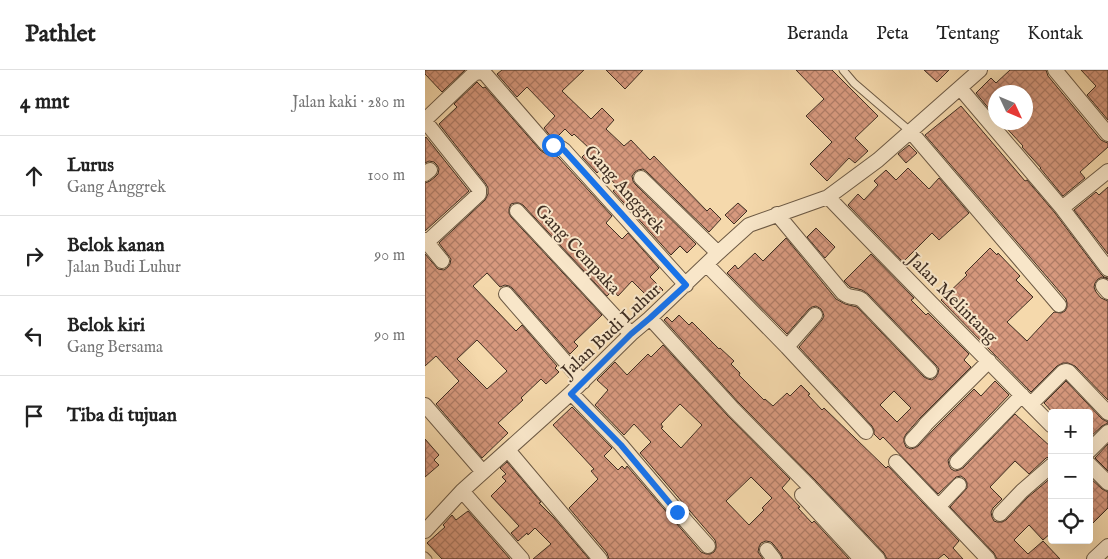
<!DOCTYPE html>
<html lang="id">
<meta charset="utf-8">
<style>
body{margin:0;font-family:"IM FELL English",serif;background:#f2f2f2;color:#222}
.controls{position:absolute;right:15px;bottom:15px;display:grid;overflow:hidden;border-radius:5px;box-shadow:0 5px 20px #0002}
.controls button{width:45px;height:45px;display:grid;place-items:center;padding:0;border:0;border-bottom:1px solid #e0e0e0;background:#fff;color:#222;font:25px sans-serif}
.compass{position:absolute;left:563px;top:15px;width:45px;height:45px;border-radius:50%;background:#fff;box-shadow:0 5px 20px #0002;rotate:134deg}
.stop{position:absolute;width:15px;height:15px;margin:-11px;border:4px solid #1a73e8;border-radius:50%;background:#fff}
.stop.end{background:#1a73e8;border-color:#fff;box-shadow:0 1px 5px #0008}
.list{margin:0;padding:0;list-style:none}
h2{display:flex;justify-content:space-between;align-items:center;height:65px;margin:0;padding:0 20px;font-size:21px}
h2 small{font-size:16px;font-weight:400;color:#767676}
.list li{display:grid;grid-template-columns:32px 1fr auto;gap:15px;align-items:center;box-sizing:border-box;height:80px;padding:0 20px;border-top:1px solid #e0e0e0}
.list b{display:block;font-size:19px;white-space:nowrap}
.list p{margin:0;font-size:16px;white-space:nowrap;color:#767676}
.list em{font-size:16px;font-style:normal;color:#767676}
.icon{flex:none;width:28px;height:28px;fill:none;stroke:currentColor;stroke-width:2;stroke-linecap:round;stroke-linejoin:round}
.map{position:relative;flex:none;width:683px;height:489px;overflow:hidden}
header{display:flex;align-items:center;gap:30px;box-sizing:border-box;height:70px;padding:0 25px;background:#fff;border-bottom:1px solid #e0e0e0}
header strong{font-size:24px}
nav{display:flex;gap:28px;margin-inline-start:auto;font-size:18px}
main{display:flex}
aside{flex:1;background:#fff}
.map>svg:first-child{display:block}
.building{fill:url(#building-cross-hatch);stroke:#3f2e22;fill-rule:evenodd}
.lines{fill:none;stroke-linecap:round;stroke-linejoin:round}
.service-casing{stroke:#6c5944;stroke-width:9}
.minor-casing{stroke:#6c5944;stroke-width:16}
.service{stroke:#f8e6c9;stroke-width:7}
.minor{stroke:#f8e6c9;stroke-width:14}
.route{stroke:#1a73e8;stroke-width:6}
.labels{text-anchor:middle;stroke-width:4;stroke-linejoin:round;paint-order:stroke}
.street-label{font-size:18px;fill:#3f2e22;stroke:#f8e6c9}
</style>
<header>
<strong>Pathlet</strong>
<nav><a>Beranda</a><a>Peta</a><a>Tentang</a><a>Kontak</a></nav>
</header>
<main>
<aside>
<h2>4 mnt<small>Jalan kaki · 280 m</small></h2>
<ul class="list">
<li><svg class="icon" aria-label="ahead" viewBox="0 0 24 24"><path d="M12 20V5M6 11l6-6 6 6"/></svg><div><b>Lurus</b><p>Gang Anggrek</p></div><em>100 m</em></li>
<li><svg class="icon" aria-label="right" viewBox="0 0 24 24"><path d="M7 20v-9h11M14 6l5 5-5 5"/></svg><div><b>Belok kanan</b><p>Jalan Budi Luhur</p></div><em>90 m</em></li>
<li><svg class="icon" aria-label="left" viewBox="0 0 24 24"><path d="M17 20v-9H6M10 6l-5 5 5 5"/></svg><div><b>Belok kiri</b><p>Gang Bersama</p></div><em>90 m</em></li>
<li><svg class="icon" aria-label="arrive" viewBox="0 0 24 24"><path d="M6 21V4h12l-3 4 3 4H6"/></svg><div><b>Tiba di tujuan</b></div></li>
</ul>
</aside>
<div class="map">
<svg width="683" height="489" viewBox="0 0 683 489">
<defs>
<pattern id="building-cross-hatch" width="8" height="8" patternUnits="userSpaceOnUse" patternTransform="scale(1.25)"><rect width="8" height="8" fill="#d7997e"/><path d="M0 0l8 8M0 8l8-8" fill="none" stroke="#b07d67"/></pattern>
</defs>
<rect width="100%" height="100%" fill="#f5d9ac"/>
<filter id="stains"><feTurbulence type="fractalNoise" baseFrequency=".004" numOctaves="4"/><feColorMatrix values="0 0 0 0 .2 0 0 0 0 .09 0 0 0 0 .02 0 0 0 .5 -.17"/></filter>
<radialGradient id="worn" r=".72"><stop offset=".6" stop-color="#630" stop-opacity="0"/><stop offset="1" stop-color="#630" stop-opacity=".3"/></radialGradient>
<path class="building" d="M0,0H40L17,22L0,4Z
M77,0H159L137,21L166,49L177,38L189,50L181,59L199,76L206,70L225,90L229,86L282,141L285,138L296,149L284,162L222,102L218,99L213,100L210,102L207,106L208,111L210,114L271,174L262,183L255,176L246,185L188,121L193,117L176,99L172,103L157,87L165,79L149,64L147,66L140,59L132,67H126L119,58L130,46L102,17L92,27L72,4Z
M181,0H218L200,19Z
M371,0H407L453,46L430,68L443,81L430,93L424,88L402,111L385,94L407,72L381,46L399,29Z
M499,0H524L512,12Z
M585,0H621L623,6L676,70L680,72L683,73V77L655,102L660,108L638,126L615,98H616L597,77L598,76L576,52H600V22H570V46L551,23L566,8L571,13Z
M656,0H683V50L662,25L671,16Z
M52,12L58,18L60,17L115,80L121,84L129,85L133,87L187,146L181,153L197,169L203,163L234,198L225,207L238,220L227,231L207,211L193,226L188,220L182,226L98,135L94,133H90L86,134L84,139V143L86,147L177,245L149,272L153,276L145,284L87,218L84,216L80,215L75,217L62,203L48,216L91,261L97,255L132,296L130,298L134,302L121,314L116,309L96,328L98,330L73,353L83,363L57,388L11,334L34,311L11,286L0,296V184L13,199L19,200L23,197L25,194L26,189L14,173L60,130L63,124V118L61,114L14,54L32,37L29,34ZM52,270L82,301L62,319L32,289Z
M536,36L600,111L602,110L630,143L676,204L679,207L683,208V209L677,207L673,209L670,213L669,217L671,222L676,228L683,231V330L650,296L643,293H638L632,296L606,322L516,230L542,205L540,203L565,178L572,185L573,183L595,206L591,210L608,227L582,252L602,271L629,242L636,243L640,241L642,237V233L641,229L500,65Z
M1,67L44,121L0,161V113L5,111L10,107L13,104L14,99L12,95L9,92L4,91L0,93V68Z
M484,75L492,83L481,93L473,84Z
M483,98L504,119L514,108L544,143L514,170L507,163L478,192L423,135L433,124L439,130L453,115L449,111L461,100L471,110Z
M683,117V184L649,140L671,122L674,125Z
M313,133L322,141L309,154L300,145Z
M391,158L410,177L400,188L382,167Z
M361,168L411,229L420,234L432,237L499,307L503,309L507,310L511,307L513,303L514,299L511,295L443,224L437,220L425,217L419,211L446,184L489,228L486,230L501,245L503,243L544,284L539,290L546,297L495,348L481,364L479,368V372L481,377L486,379L489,378L493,376L508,360L549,319L556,326L570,311L584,325L526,386L523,390L524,395L526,399L530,401L534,400L538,398L590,344L627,378V386L621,388L604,404L590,391L565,417L577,429L568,438L566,442L567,447L569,451L572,452H577L581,450L603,427L627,407V462L618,470L604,455L589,470L603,484L618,471L635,489H572L569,483L525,437L542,418V413L540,409L536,406L531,407L513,424L458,367L455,370L449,364V360L447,356L374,277L397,250L399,246L398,243L396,239L391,236L387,237L384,239L362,264L302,203L310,195L313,199L330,183L338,191ZM469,321L486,338L472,352L455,335Z
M254,245L264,255L267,252L294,279L295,278L309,291L306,294L315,303L314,305L339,330L340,329L348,336L362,323L365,326L376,315L385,324L383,325L397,340L399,338L461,398L463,396L534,471L528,478L538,489H524L519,484L513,489H462L459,483L391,411L314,333L239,250L242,247L247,252Z
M238,275L302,345L365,409L357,418L375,437L373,438L387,453L389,451L424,489H358L356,484L349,475L346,472L341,471L336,473L334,477L333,482L338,489H184L182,483L144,438L173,409L166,401L169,399L128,355L147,337L187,378L179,386L193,400L197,396L200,399L202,396L276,482L281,484H285L289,482L291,478V474L290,470L215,383L226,372L209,354L199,365L170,335L183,320L172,310L190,292L202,305L223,284L226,287ZM255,334L277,355L256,378L236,358L238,357L236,354ZM326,407L347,428L337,438L339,440L324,455L301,431Z
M641,311L677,349L683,352V353L677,356L664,368V343H628L619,333Z
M0,369L14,385L9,390L14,395L0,407Z
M683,374V401L670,388Z
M82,392L116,432L114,433L129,448L164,489H108L126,474L110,458L103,465L102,463L93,471L86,463L94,456L66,426L81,411L77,407L81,404L75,398Z
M664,407L677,419L683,422V438L664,457Z
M43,441L85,489H17L2,473L20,457L18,455L27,445L31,450Z"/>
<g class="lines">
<defs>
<path id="service" d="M418,0L429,13L486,62
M0,486L3,489"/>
<path id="minor" d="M630,0L683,64
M535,18L637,138
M0,50L45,7L50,3L57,2L61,5L121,74C127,78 130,73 139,80L261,215
M0,51L54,119V124L2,172
M486,62L634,235
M0,104L5,100
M216,108L293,183
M403,127C477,204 552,280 627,356
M92,141L206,264
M352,144L418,223C427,230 430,225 437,230L505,301
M0,170L17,191
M282,195L362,277L441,362
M683,199L637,138L683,101
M678,216L683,222
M81,224L158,312
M225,248L308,339L385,417L453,489
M362,277L390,245
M146,323L196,375L252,441L283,476
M606,334L638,302L641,301L644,302L683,343
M0,335L58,402
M487,370L498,358L501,354L564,291
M83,380L175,489
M664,381L683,362
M471,392L563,489
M532,392L597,325
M664,394L683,413
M37,421L97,489
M377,425L436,489
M514,436L534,415
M575,444L597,421L627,395
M0,461L37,421L146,323L206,264L225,248L293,183L324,155L403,127L453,90L555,0
M342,480L349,489
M669,489L683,476"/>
</defs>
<use href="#service" class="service-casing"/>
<use href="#minor" class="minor-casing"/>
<use href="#service" class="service"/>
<use href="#minor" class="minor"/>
</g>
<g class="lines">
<path class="route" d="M128,75L134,76L139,80L261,215L225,248L206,264L146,324L196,375L252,442"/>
</g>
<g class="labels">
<g class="street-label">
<text transform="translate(200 119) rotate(48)" y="6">Gang Anggrek</text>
<text transform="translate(153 179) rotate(47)" y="6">Gang Cempaka</text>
<text transform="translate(528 228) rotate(45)" y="6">Jalan Melintang</text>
<text transform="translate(186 260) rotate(-43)" y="6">Jalan Budi Luhur</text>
</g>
</g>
<rect width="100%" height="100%" filter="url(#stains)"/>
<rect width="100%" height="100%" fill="url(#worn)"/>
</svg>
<div class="controls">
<button>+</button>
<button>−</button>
<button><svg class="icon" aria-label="locate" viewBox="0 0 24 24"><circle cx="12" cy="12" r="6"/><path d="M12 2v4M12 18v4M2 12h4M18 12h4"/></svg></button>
</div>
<svg class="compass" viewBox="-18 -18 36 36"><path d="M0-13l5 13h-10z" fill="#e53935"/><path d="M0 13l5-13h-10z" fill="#767676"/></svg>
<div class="stop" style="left:128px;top:75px"></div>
<div class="stop end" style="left:252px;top:442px"></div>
</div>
</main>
